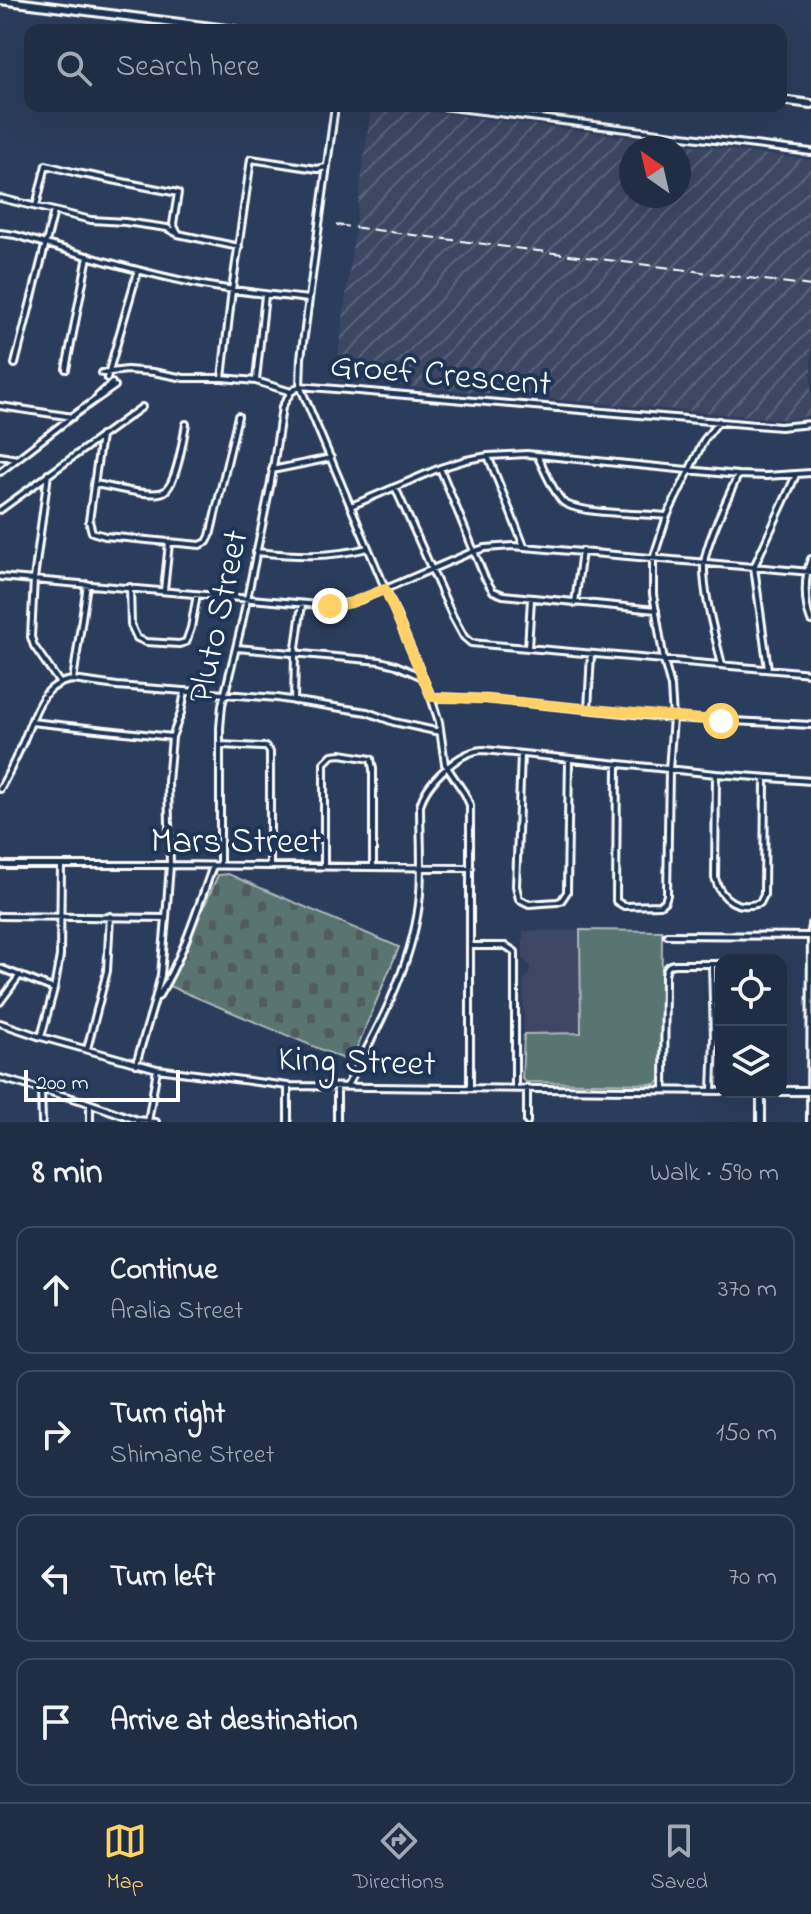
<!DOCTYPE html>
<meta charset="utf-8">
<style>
body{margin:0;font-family:"Indie Flower",sans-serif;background:#28364c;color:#f1f3f6}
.controls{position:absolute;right:24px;bottom:24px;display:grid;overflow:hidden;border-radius:16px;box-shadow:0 8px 32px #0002}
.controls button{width:72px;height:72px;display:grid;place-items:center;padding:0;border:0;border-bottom:2px solid #3d4a5e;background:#202e45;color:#f1f3f6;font:40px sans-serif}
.compass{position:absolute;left:619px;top:136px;width:72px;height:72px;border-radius:50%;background:#202e45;box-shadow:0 8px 32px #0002;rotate:326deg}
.scale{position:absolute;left:24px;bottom:20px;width:156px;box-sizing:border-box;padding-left:8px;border:4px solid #fff;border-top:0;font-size:22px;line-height:28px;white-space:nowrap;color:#fff;-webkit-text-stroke:6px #1d3557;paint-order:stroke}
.stop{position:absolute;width:24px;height:24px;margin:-18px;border:6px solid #ffd166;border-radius:50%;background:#fff}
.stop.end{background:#ffd166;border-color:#fff;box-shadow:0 2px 8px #0008}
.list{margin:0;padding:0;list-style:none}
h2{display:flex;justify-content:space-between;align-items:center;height:104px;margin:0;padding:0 32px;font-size:34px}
h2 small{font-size:26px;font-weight:400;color:#a2a8b3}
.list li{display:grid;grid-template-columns:52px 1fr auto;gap:24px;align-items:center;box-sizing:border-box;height:128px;margin:0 16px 16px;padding:0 16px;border:2px solid #3d4a5e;border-radius:16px}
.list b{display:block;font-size:30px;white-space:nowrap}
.list p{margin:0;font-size:26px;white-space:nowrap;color:#a2a8b3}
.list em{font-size:26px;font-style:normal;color:#a2a8b3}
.icon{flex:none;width:44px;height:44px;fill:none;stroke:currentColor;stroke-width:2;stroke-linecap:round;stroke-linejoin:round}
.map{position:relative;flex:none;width:811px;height:1122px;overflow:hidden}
.search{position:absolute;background:#202e45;box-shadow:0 8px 32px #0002;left:24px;right:24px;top:24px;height:88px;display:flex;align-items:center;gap:20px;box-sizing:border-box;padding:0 28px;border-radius:16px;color:#a2a8b3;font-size:30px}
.sheet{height:680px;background:#202e45}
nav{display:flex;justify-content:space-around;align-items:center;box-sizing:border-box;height:112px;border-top:2px solid #3d4a5e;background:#202e45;font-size:22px;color:#a2a8b3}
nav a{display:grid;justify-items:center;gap:4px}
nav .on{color:#ffd166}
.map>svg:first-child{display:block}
.built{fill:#3c4763}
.industrial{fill:url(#industrial-furrows);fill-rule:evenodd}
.green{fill:#587472;stroke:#acbab8;stroke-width:2}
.cemetery{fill:url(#cemetery-stones);stroke:#acbab8;stroke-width:2}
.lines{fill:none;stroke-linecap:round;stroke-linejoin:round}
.street-casing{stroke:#fff;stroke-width:10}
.secondary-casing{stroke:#fff;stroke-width:12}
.street{stroke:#1d3557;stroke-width:4}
.secondary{stroke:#1d3557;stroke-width:6}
.rail{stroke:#fff;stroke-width:2;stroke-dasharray:12 6;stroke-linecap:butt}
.route{stroke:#ffd166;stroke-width:10}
.labels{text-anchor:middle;stroke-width:8;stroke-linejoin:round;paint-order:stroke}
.street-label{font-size:36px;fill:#fff;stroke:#1d3557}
</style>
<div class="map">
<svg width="811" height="1122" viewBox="0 0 811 1122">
<defs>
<pattern id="industrial-furrows" width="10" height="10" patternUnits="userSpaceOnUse" patternTransform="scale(2)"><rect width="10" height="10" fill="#3c4763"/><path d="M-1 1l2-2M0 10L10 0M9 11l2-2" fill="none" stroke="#59637a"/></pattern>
<pattern id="cemetery-stones" width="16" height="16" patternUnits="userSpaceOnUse" patternTransform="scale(2)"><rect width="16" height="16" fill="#587472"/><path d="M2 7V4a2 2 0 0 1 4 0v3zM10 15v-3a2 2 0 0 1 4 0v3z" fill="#515c5b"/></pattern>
</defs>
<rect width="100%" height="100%" fill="#2b3d5c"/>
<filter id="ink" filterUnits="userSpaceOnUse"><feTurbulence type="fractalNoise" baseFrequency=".0125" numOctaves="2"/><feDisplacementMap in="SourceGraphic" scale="16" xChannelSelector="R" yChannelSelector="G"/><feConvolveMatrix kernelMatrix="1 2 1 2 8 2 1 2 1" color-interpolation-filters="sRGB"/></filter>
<g filter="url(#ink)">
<path class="built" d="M580,930L581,1033L524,1034L523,981L529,974L530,966L523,959V931Z"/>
<path class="industrial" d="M371,106H386L811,160V415L791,420L335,380ZM631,148H679V196H631Z"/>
<path class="green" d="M580,930L662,931L661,1080L656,1084L526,1082L522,1079L524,1034L581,1033Z"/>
<path class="cemetery" d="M228,874L399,947L351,1062L169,986L218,875Z"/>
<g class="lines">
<defs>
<path id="street" d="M335,106L301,358L300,386L780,427L811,424
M442,106L811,152
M0,198L91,220L125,222L167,228L178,234L239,247
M36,206L46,165L77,173L178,193L173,224L177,232
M0,233L15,235C74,252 133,271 193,283C231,291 270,295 309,299
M15,364L54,211
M66,369L88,256
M102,373L127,370L153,372L184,378H222L256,381L291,392
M107,378L138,270
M222,378L232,290L251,159L317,169L326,167
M256,380L265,295
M98,396L112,383
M0,406L73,417
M101,436L89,521L92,532L105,536L200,545L207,542L210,536L238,416
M0,456L17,459
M488,456L524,546
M538,457C545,471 552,489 562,501C576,515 645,513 667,516
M440,468L485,578L493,591L503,595L656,610
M272,470L331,458
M0,472L74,415L115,386
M48,474L34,579L31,637L34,646L59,682
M95,484C109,486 153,499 165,491C177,482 183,439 186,424
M395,487L452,615L464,637L471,643L811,673
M351,506L440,468L466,460L488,456L527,454L738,475L766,476L811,473
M0,510L142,407
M256,552C297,556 327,558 368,548
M811,559C804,577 804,603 811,621
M0,577L330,606L350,603L362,599L472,552L485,548L513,546L811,572
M130,587L131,625L137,638L146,642L179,644L186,642L191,628L197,594
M164,590L169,543
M575,603L582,551
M237,648L380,661L396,665L420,676
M528,648L531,599
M722,665C715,635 703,594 704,564C706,542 728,498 738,475
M768,669L754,567L796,475
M73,680L117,686L277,698L367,712L394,722L440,732
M431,697L486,699L673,718L811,725
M294,701L295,655L302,604
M588,709L591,654
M31,722L172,737L168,782L170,865L166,918
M172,737L181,713L185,691
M221,745L262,747H266L270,752V866
M521,754L516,886L519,899L529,904L557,902L561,901L567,892L569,759
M617,764L616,901L624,906L660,905L665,901L667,895L669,770L673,718L671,687L664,661L653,594V559L667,516L704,440L719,421
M716,774L715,878C721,900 738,910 760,903L764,895L765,778
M0,789C9,773 16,758 23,742C34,717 40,683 73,680L87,584
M0,865H170L471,868
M220,866V728L222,705L242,623L271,482L282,407L291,392L300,386L431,697L439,722L445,764L465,794L470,805V1088
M324,866V763L332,755L341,754L371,759L373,769V867
M0,916L166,918L161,975L154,1003L136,1064
M667,935L811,936
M472,946H506L515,952V1088
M712,964L714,1039L712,1090
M0,968L54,989
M158,997C183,957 197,910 213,866
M0,1002L20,975
M0,1023L41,1037L157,1069L288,1086L721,1091
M41,1037L54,989L60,956L61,866
M87,1049L107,971L110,916
M0,1078L83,1101L137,1120V1122
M288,1086V1122
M347,1086C377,1031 411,968 419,904C423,872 420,839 420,806C425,783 460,750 484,750L716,774L811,781
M337,1087V1122
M41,1090L42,1122
M664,1090L665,975C666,968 668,964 676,964H721
M90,1104V1122
M137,1120L156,1122
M148,1122L157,1069
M527,1122V1088
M810,1122L811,924"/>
<path id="secondary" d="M0,0L235,30
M781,100L811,104
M781,1091H811
M761,1122V1092"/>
</defs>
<use href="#street" class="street-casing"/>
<use href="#secondary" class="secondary-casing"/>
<use href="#street" class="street"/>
<use href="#secondary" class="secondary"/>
<path class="rail" d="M336,225L811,286"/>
</g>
</g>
<g class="lines" filter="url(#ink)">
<path class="route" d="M330,606L350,603L385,589L431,697L486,699L721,721"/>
</g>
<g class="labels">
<g class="street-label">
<text transform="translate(441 372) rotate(5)" y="13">Groef Crescent</text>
<text transform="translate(216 616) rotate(-78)" y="13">Pluto Street</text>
<text x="236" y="852">Mars Street</text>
<text transform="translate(357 1059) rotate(2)" y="13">King Street</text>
</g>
</g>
</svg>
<div class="controls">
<button><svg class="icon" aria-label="locate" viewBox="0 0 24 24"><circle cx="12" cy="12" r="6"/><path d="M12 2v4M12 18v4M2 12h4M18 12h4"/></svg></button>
<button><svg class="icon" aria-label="layers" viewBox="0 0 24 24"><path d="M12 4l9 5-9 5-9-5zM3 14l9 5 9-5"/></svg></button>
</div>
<svg class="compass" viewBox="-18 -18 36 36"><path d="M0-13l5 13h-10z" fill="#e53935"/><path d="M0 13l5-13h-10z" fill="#a2a8b3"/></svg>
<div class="scale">200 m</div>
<div class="stop" style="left:721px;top:721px"></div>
<div class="stop end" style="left:330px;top:606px"></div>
<div class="search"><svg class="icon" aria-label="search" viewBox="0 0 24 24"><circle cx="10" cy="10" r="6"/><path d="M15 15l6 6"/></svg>Search here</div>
</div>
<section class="sheet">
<h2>8 min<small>Walk · 590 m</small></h2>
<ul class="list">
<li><svg class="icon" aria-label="ahead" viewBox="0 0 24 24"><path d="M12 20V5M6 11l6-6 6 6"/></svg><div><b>Continue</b><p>Aralia Street</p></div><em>370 m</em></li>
<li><svg class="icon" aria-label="right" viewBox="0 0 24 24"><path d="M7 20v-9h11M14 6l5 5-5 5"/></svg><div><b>Turn right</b><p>Shimane Street</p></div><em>150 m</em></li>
<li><svg class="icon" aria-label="left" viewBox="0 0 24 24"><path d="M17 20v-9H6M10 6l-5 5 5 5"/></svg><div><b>Turn left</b></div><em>70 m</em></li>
<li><svg class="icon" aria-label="arrive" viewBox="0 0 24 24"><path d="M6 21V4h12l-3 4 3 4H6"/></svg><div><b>Arrive at destination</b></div></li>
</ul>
</section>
<nav>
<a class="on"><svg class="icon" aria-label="map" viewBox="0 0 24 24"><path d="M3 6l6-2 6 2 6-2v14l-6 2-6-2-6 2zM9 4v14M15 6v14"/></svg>Map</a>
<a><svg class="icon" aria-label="directions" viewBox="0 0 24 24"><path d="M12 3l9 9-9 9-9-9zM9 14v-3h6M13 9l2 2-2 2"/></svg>Directions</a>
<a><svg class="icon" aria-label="saved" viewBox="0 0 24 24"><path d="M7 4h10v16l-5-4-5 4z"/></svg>Saved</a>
</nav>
